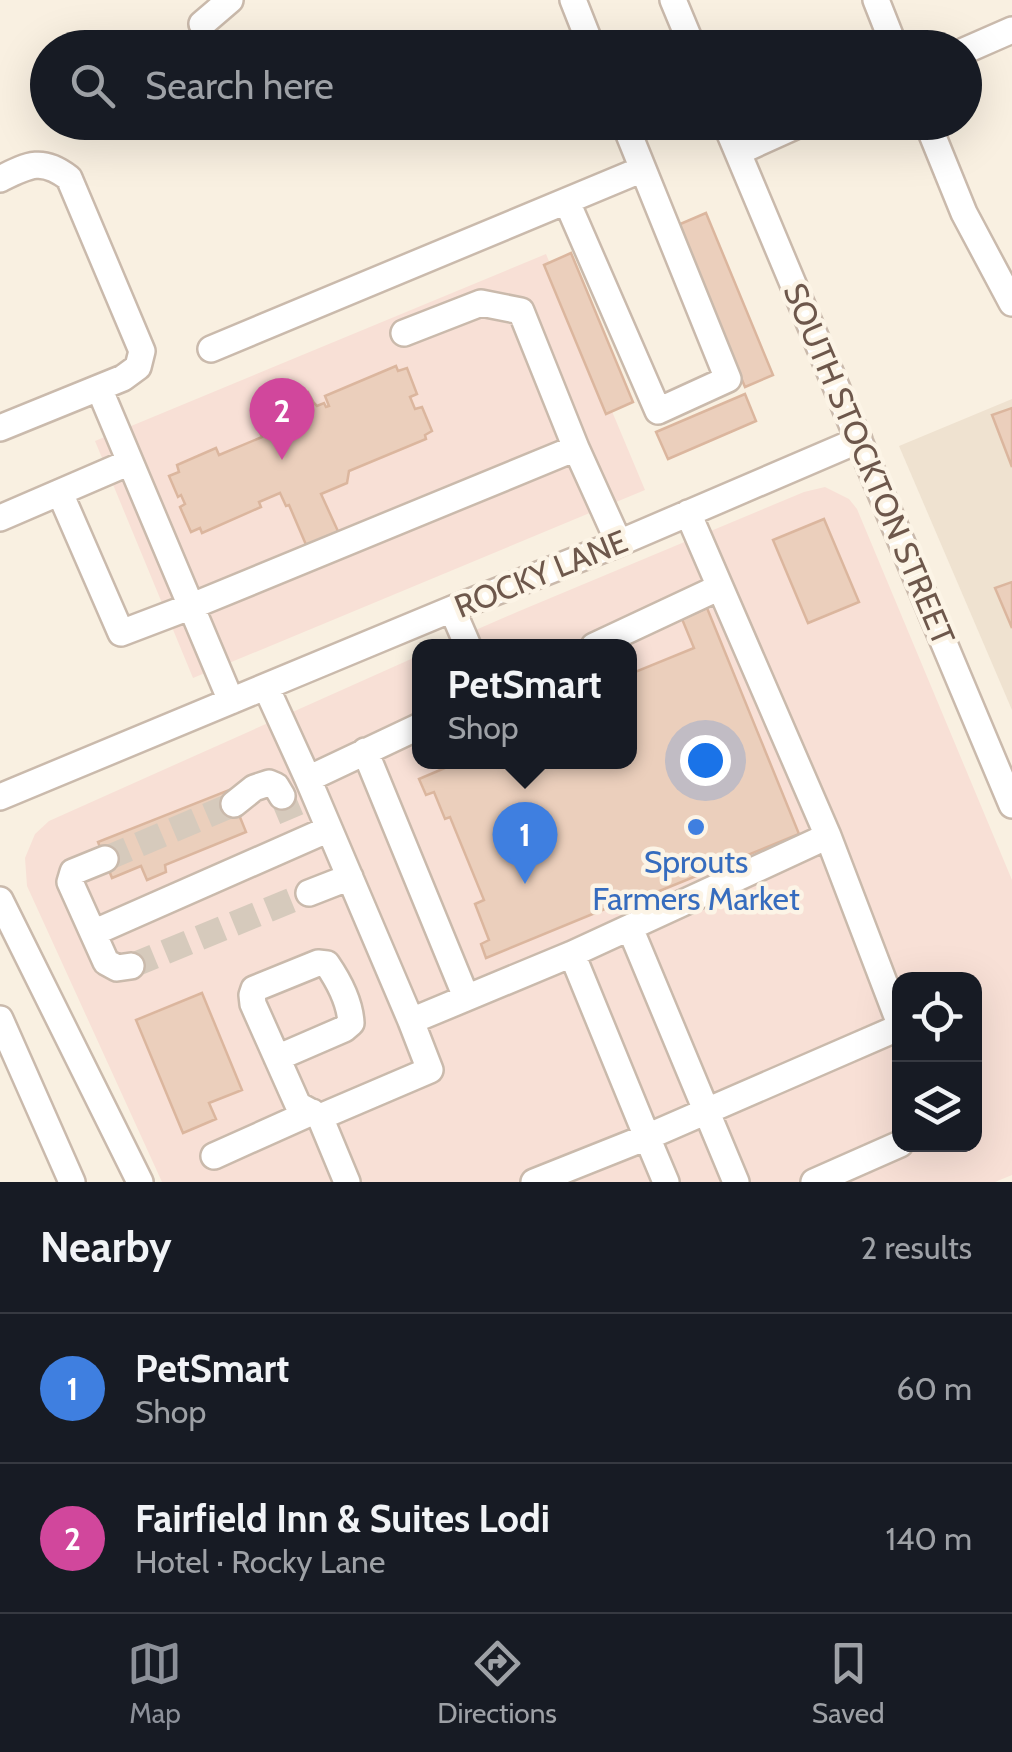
<!DOCTYPE html>
<meta charset="utf-8">
<style>
body{margin:0;font-family:Cabin,sans-serif;background:#20242c;color:#f1f3f6}
.controls{position:absolute;right:30px;bottom:30px;display:grid;overflow:hidden;border-radius:20px;box-shadow:0 10px 40px #0002}
.controls button{width:90px;height:90px;display:grid;place-items:center;padding:0;border:0;border-bottom:2px solid #363941;background:#171b24;color:#f1f3f6;font:50px sans-serif}
.you{position:absolute;left:705px;top:760px;width:35px;height:35px;margin:-25px;border:8px solid #fff;border-radius:50%;background:#1a73e8;box-shadow:0 0 0 15px #1a73e833}
.badge{display:grid;place-items:center;width:65px;height:65px;border-radius:50%;background:#8c9099;color:#fff;font-size:32px;font-weight:700}
.pin{position:absolute;translate:-50% -82px;filter:drop-shadow(0 2px 5px #0008)}
.pin::after{content:'';position:absolute;top:52px;width:35px;height:30px;background:inherit;clip-path:polygon(0 0,100% 0,50% 100%)}
.popup{position:absolute;left:412px;top:639px;width:225px;height:130px;box-sizing:border-box;display:grid;place-content:center;border-radius:20px;background:#171b24;filter:drop-shadow(0 2px 8px #0005);font-size:32px;white-space:nowrap;color:#9ea1a6}
.popup b{font-size:38px;color:#f1f3f6}
.popup::after{content:'';position:absolute;left:50%;top:100%;margin-left:-20px;border:20px solid transparent;border-top-color:#171b24}
.list{margin:0;padding:0;list-style:none}
h2{display:flex;justify-content:space-between;align-items:center;height:130px;margin:0;padding:0 40px;font-size:42px}
h2 small{font-size:32px;font-weight:400;color:#9ea1a6}
.list li{display:grid;grid-template-columns:65px 1fr auto;gap:30px;align-items:center;box-sizing:border-box;height:150px;padding:0 40px;border-top:2px solid #363941}
.list b{display:block;font-size:38px;white-space:nowrap}
.list p{margin:0;font-size:32px;white-space:nowrap;color:#9ea1a6}
.list em{font-size:32px;font-style:normal;color:#9ea1a6}
.icon{flex:none;width:55px;height:55px;fill:none;stroke:currentColor;stroke-width:2;stroke-linecap:round;stroke-linejoin:round}
.map{position:relative;flex:none;width:1012px;height:1182px;overflow:hidden}
.search{position:absolute;background:#171b24;box-shadow:0 10px 40px #0002;left:30px;right:30px;top:30px;height:110px;display:flex;align-items:center;gap:25px;box-sizing:border-box;padding:0 35px;border-radius:55px;color:#9ea1a6;font-size:38px}
.sheet{height:430px;background:#171b24}
nav{display:flex;justify-content:space-around;align-items:center;box-sizing:border-box;height:140px;border-top:2px solid #363941;background:#171b24;font-size:28px;color:#9ea1a6}
nav a{display:grid;justify-items:center;gap:5px}
nav .on{color:#8c9099}
.map>svg:first-child{display:block}
.residential{fill:#efe2d0}
.commercial{fill:#f8e0d6;fill-rule:evenodd}
.building{fill:#ebcfbc;stroke:#dbb69e;stroke-width:2.5}
.lines{fill:none;stroke-linecap:round;stroke-linejoin:round}
.minor-tunnel{stroke:#d6cabc;stroke-width:25;stroke-dasharray:25 12;stroke-linecap:butt}
.minor-casing{stroke:#cabaac;stroke-width:30}
.minor{stroke:#fff;stroke-width:25}
.shop-dot{fill:#3f7fe0;stroke:#fcf4e6;stroke-width:4}
.labels{text-anchor:middle;stroke-width:9;stroke-linejoin:round;paint-order:stroke}
.street-label{font-size:32px;fill:#6d574b;stroke:#fcf4e6}
.shop-label{font-size:32px;fill:#366cbe;stroke:#fcf4e6}
</style>
<div class="map">
<svg width="1012" height="1182" viewBox="0 0 1012 1182">
<rect width="100%" height="100%" fill="#f9f0e1"/>
<path class="residential" d="M1012,399V710L899,446Z"/>
<path class="commercial" d="M546,254L645,490L193,678L95,441Z
M825,487L849,499L857,509L1012,880V1175L995,1182H162L27,886L25,858L35,834L49,821L420,655V762H630V646H439L517,612L804,492ZM900,979H974V1144H900Z"/>
<path class="building" d="M706,213L773,375L745,387L678,225Z
M571,253L633,402L606,414L544,265Z
M396,366L398,371L407,368L417,394L410,397L415,409L422,407L432,431L425,435L426,439L349,471L347,483L321,494L342,540L310,554L289,505L286,506L280,493L259,502L261,507L202,533L200,528L191,532L180,507L185,504L181,495L178,497L169,476L179,472L177,465L216,448L219,455L262,437L259,430L298,414L292,399L308,392L314,403L317,406L324,403L326,407L329,406L325,396Z
M745,394L756,421L668,459L656,432Z
M1012,408V467L992,415Z
M824,519L859,602L808,623L773,540Z
M1012,582V628L995,588Z
M707,608L799,834L652,894L654,899L632,907L629,899L486,958L481,944L489,940L475,904L484,900L450,817L445,819L434,792L426,795L419,779L452,765L451,762H630V674L694,648L682,619Z
M229,790L246,832L165,865L166,872L147,880L141,866L112,878L98,842Z
M202,993L242,1090L209,1103L216,1119L183,1133L136,1020Z"/>
<g class="lines">
<path class="minor-tunnel" d="M282,796L293,822
M105,859L234,804
M131,966L309,893"/>
<defs>
<path id="minor" d="M573,0L592,48
M673,0L693,48
M876,0L895,48
M202,24L230,0
M964,51L1012,30
M725,122L1012,805
M927,122L964,213L1012,303
M738,152L804,122
M0,179C28,165 42,157 69,178L142,351L138,367L123,378L0,428
M567,202L658,411L728,379L624,122
M404,333L481,303L521,311L576,448L619,543
M211,349L643,169
M99,388L231,701
M60,493L121,633L192,606L576,448
M688,513L828,836L900,1024
M0,518L130,462
M452,609L468,646
M594,646L720,587
M266,687L308,779L420,726
M365,751L466,997
M308,779L411,1021L572,954L647,1137L534,1182
M0,797L452,609L619,543L859,440
M234,804L254,788L269,783L276,786L282,796
M105,859L73,872L70,882L106,962L117,968L131,966
M309,893L350,877
M0,900L140,1182
M630,928L736,1182
M93,933L329,829
M572,954L828,836
M0,1019L72,1182
M277,1058L344,1029L351,1023C350,1003 338,980 327,964L318,963L254,989L252,995L253,1004L298,1105L320,1117
M214,1156L312,1112
M347,1182L320,1117L430,1070L411,1021
M666,1182L647,1137L900,1027
M814,1182L900,1144"/>
</defs>
<use href="#minor" class="minor-casing"/>
<use href="#minor" class="minor"/>
</g>
<circle class="shop-dot" cx="696" cy="827" r="10"/>
<g class="labels">
<g class="street-label">
<text transform="translate(869 464) rotate(67)" y="11">SOUTH STOCKTON STREET</text>
<text transform="translate(541 574) rotate(-22)" y="11">ROCKY LANE</text>
</g>
<g class="shop-label">
<text x="696" y="873">Sprouts<tspan x="696" dy="37">Farmers Market</tspan></text>
</g>
</g>
</svg>
<div class="controls">
<button><svg class="icon" aria-label="locate" viewBox="0 0 24 24"><circle cx="12" cy="12" r="6"/><path d="M12 2v4M12 18v4M2 12h4M18 12h4"/></svg></button>
<button><svg class="icon" aria-label="layers" viewBox="0 0 24 24"><path d="M12 4l9 5-9 5-9-5zM3 14l9 5 9-5"/></svg></button>
</div>
<div class="you"></div>
<div class="pin badge" style="left:525px;top:884px;background:#3f7fe0">1</div>
<div class="popup"><b>PetSmart</b>Shop</div>
<div class="pin badge" style="left:282px;top:460px;background:#d1479c">2</div>
<div class="search"><svg class="icon" aria-label="search" viewBox="0 0 24 24"><circle cx="10" cy="10" r="6"/><path d="M15 15l6 6"/></svg>Search here</div>
</div>
<section class="sheet">
<h2>Nearby<small>2 results</small></h2>
<ul class="list">
<li><span class="badge" style="background:#3f7fe0">1</span><div><b>PetSmart</b><p>Shop</p></div><em>60 m</em></li>
<li><span class="badge" style="background:#d1479c">2</span><div><b>Fairfield Inn &amp; Suites Lodi</b><p>Hotel · Rocky Lane</p></div><em>140 m</em></li>
</ul>
</section>
<nav>
<a class="on"><svg class="icon" aria-label="map" viewBox="0 0 24 24"><path d="M3 6l6-2 6 2 6-2v14l-6 2-6-2-6 2zM9 4v14M15 6v14"/></svg>Map</a>
<a><svg class="icon" aria-label="directions" viewBox="0 0 24 24"><path d="M12 3l9 9-9 9-9-9zM9 14v-3h6M13 9l2 2-2 2"/></svg>Directions</a>
<a><svg class="icon" aria-label="saved" viewBox="0 0 24 24"><path d="M7 4h10v16l-5-4-5 4z"/></svg>Saved</a>
</nav>
